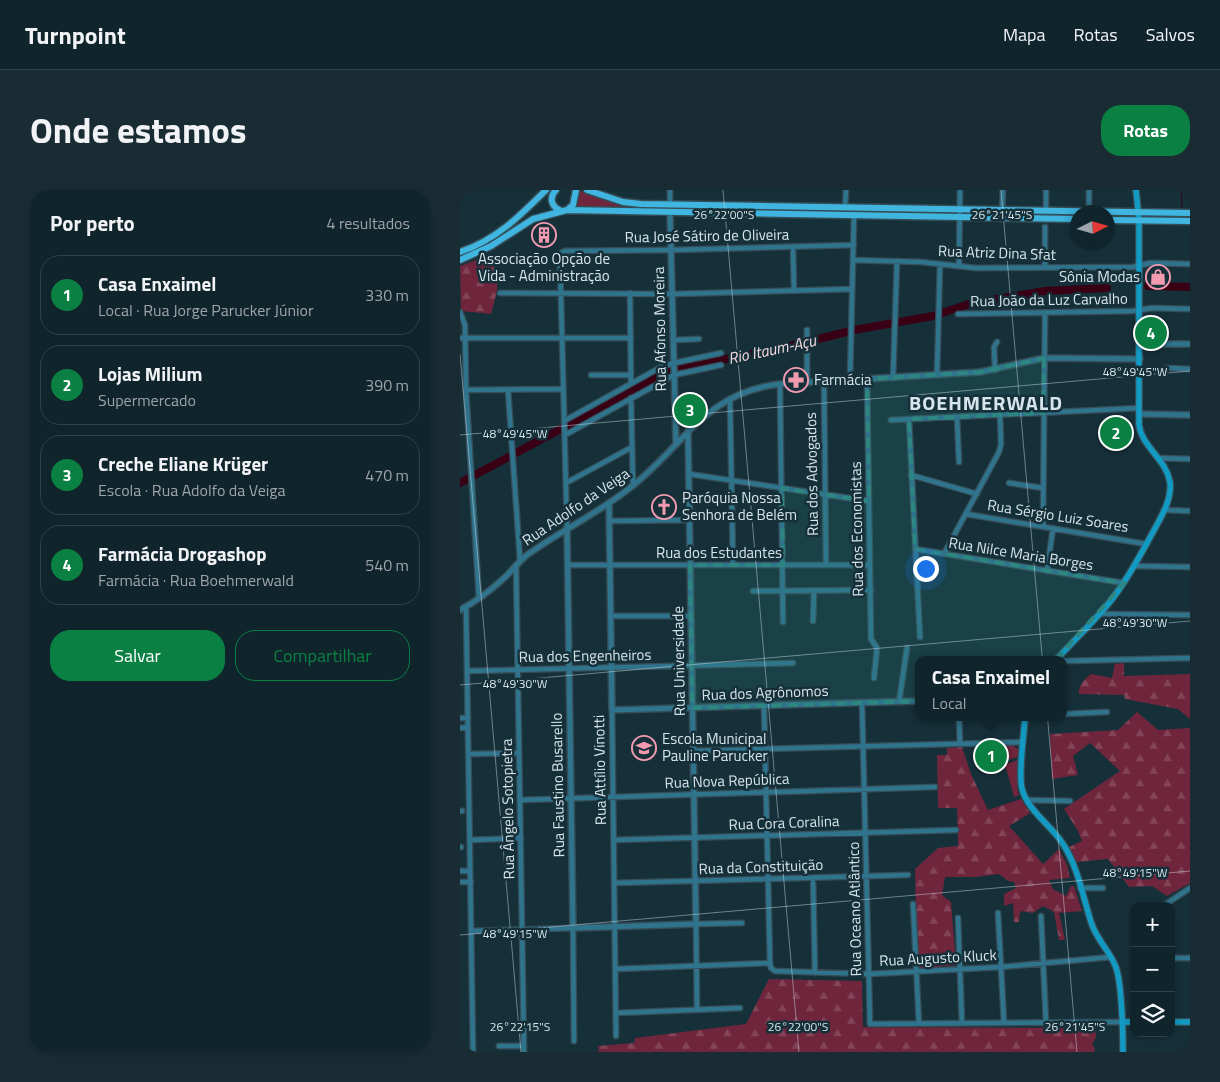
<!DOCTYPE html>
<html lang="pt">
<meta charset="utf-8">
<style>
body{margin:0;font-family:"Titillium Web",sans-serif;background:#192c34;color:#f1f3f6}
.controls{position:absolute;right:15px;bottom:15px;display:grid;overflow:hidden;border-radius:10px;box-shadow:0 2px 8px #0003}
.controls button{width:45px;height:45px;display:grid;place-items:center;padding:0;border:0;border-bottom:1px solid #304148;background:#10242c;color:#f1f3f6;font:25px sans-serif}
.compass{position:absolute;left:610px;top:15px;width:45px;height:45px;border-radius:50%;background:#10242c;box-shadow:0 2px 8px #0003;rotate:85deg}
.you{position:absolute;left:465px;top:378px;width:18px;height:18px;margin:-12px;border:4px solid #fff;border-radius:50%;background:#1a73e8;box-shadow:0 0 0 8px #1a73e833}
.badge{display:grid;place-items:center;width:32px;height:32px;border-radius:50%;background:#0b8043;color:#fff;font-size:16px;font-weight:700}
.pin{position:absolute;translate:-50% -50%;border:2px solid #fff;box-shadow:0 1px 5px #0006}
.popup{position:absolute;left:455px;top:466px;width:152px;height:65px;box-sizing:border-box;display:grid;place-content:center;border-radius:10px;background:#10242c;filter:drop-shadow(0 1px 4px #0005);font-size:16px;white-space:nowrap;color:#9ca4a9}
.popup b{font-size:19px;color:#f1f3f6}
.popup::after{content:'';position:absolute;left:50%;top:100%;margin-left:-10px;border:10px solid transparent;border-top-color:#10242c}
.list{margin:0;padding:0;list-style:none}
h2{display:flex;justify-content:space-between;align-items:center;height:65px;margin:0;padding:0 20px;font-size:21px}
h2 small{font-size:16px;font-weight:400;color:#9ca4a9}
.list li{display:grid;grid-template-columns:32px 1fr auto;gap:15px;align-items:center;box-sizing:border-box;height:80px;margin:0 10px 10px;padding:0 10px;border:1px solid #304148;border-radius:20px}
.list b{display:block;font-size:19px;white-space:nowrap}
.list p{margin:0;font-size:16px;white-space:nowrap;color:#9ca4a9}
.list em{font-size:16px;font-style:normal;color:#9ca4a9}
.actions{display:flex;gap:10px;padding:15px 20px}
.actions a{flex:1;padding:11px 0;border:1px solid #0b8043;border-radius:20px;text-align:center;font-size:18px;color:#0b8043}
.actions .main{background:#0b8043;color:#fff}
.icon{flex:none;width:28px;height:28px;fill:none;stroke:currentColor;stroke-width:2;stroke-linecap:round;stroke-linejoin:round}
.map{position:relative;flex:none;width:730px;height:862px;overflow:hidden;border-radius:20px}
header{display:flex;align-items:center;gap:30px;box-sizing:border-box;height:70px;padding:0 25px;background:#10242c;border-bottom:1px solid #304148}
header strong{font-size:24px}
nav{display:flex;gap:28px;margin-inline-start:auto;font-size:18px}
.intro{display:flex;align-items:center;justify-content:space-between;box-sizing:border-box;height:120px;padding:0 30px}
h1{margin:0;font-size:35px}
.button{padding:12px 22px;border-radius:20px;background:#0b8043;color:#fff;font-size:18px;font-weight:700}
main{display:flex;gap:30px;padding:0 30px}
aside{flex:1;background:#10242c;border-radius:20px;box-shadow:0 2px 8px #0003}
.map>svg:first-child{display:block}
.grass{fill:#6f253c}
.forest{fill:url(#forest-firs)}
.lines{fill:none;stroke-linecap:round;stroke-linejoin:round}
.stream{stroke:#390015;stroke-width:1}
.river{stroke:#390015;stroke-width:8}
.minor-casing{stroke:#354d56;stroke-width:7}
.tertiary-casing{stroke:#354d56;stroke-width:8}
.secondary-casing{stroke:#354d56;stroke-width:8}
.primary-casing{stroke:#354d56;stroke-width:9}
.minor{stroke:#2f738c;stroke-width:4.5}
.tertiary{stroke:#2f738c;stroke-width:5}
.secondary{stroke:#139ac3;stroke-width:5.5}
.primary{stroke:#3fb5df;stroke-width:6}
.marked{fill:#2d8681;fill-opacity:0.2;stroke:#2d8681;stroke-width:4;stroke-dasharray:10 6;stroke-linejoin:round}
.ticks{fill:none;stroke:#d6e4eb;stroke-width:1;stroke-opacity:0.45}
.labels{text-anchor:middle;stroke-width:5;stroke-linejoin:round;paint-order:stroke}
.street-label{font-size:15px;fill:#d6e4eb;stroke:#16303a}
.poi-label{font-size:15px;fill:#d6e4eb;stroke:#16303a;text-anchor:start}
.water-label{font-size:16px;font-style:italic;fill:#f2d9de;stroke:#16303a}
.district-label{font-size:20px;font-weight:bold;letter-spacing:1px;fill:#d6e4eb;stroke:#16303a}
.ticks-label{font-size:12px;text-anchor:middle;fill:#d6e4eb;stroke:#16303a;stroke-width:5;stroke-linejoin:round;paint-order:stroke}
</style>
<header>
<strong>Turnpoint</strong>
<nav><a>Mapa</a><a>Rotas</a><a>Salvos</a></nav>
</header>
<div class="intro"><h1>Onde estamos</h1><a class="button">Rotas</a></div>
<main>
<aside>
<h2>Por perto<small>4 resultados</small></h2>
<ul class="list">
<li><span class="badge">1</span><div><b>Casa Enxaimel</b><p>Local · Rua Jorge Parucker Júnior</p></div><em>330 m</em></li>
<li><span class="badge">2</span><div><b>Lojas Milium</b><p>Supermercado</p></div><em>390 m</em></li>
<li><span class="badge">3</span><div><b>Creche Eliane Krüger</b><p>Escola · Rua Adolfo da Veiga</p></div><em>470 m</em></li>
<li><span class="badge">4</span><div><b>Farmácia Drogashop</b><p>Farmácia · Rua Boehmerwald</p></div><em>540 m</em></li>
</ul>
<div class="actions"><a class="main">Salvar</a><a>Compartilhar</a></div>
</aside>
<div class="map">
<svg width="730" height="862" viewBox="0 0 730 862">
<defs>
<pattern id="forest-firs" width="22" height="20" patternUnits="userSpaceOnUse" patternTransform="scale(1.25)"><rect width="22" height="20" fill="#6f253c"/><path d="M5 1l3.5 6h-7zM16 11l3.5 6h-7z" fill="#834458"/></pattern>
</defs>
<rect width="100%" height="100%" fill="#16303a"/>
<path class="grass" d="M118,0L162,16L205,18V20L113,19Z
M553,556L558,559V567L526,576L520,557Z
M558,570L557,598L559,605L554,607L546,578L538,580L537,577Z"/>
<path class="forest" d="M28,66C42,90 38,98 31,124L1,121L0,76Z
M664,473V486L730,484V529L718,519L665,509L664,505L619,504C618,495 625,489 631,484L652,488L655,474Z
M677,522L698,540L730,538V693L707,706L692,696L669,697L648,669L616,672L609,657L622,651L618,641L604,619L660,581L630,553L613,566L618,585L592,589L590,544L658,540Z
M502,557L511,584L528,620L561,609L570,623L549,636L583,674L599,659L607,675L610,688L589,690L593,699L606,706L611,696H614L622,721L599,723L605,750H599L594,722L583,716L573,723L560,721L559,732H554L553,713L544,716V704L556,698L554,692L548,691L539,684L516,687H485L482,705L491,712L496,775L457,779L455,679L478,658L498,656L497,618H478L477,565H487V558Z
M309,789L402,791L403,837L635,838L636,847L632,855L635,858L634,862H135L139,861L138,856L174,853L175,848L286,834Z"/>
<g class="lines">
<path class="stream" d="M721,0L722,17"/>
<path class="river" d="M729,28H730
M688,96L730,97
M0,293L209,181L343,153L394,140L473,126L512,113L585,101L647,98"/>
<defs>
<path id="minor" d="M210,0V15
M385,18L386,0
M542,20L543,0
M586,21V0
M629,22V0
M333,57L334,101
M393,70L461,72L516,78L673,77L690,73L730,74
M499,76L500,0
M585,78V37
M40,103L212,104L392,99
M170,103L171,193
M0,122L5,135L6,200L19,408
M498,124L673,121L692,118L730,119
M0,148H171
M213,150L239,149
M707,178L730,179
M535,180L534,157L537,152
M131,185H171
M477,185L480,74
M433,188L437,71
M407,189L411,449L417,458L414,488
M390,190L394,26
M364,192L366,375
M347,193V140
M320,194L323,432
M6,200L103,199
M48,200L60,370
M171,208L173,296
M270,209L273,375
M497,227L499,272
M449,229L460,447
M431,230L679,218
M104,231L201,177L214,173L261,163
M105,245L214,185L261,175
M698,268L730,269
M229,284L409,311
M451,285L517,304
M106,293L172,257
M549,293L583,298
M704,320L730,321
M506,324L686,354
M149,331L230,330
M583,337L585,123
M107,338L100,70L101,63L105,61L211,60L394,55
M455,359L664,393
M484,364L539,262L541,254L540,225
M56,375L64,862
M108,375H410
M674,376L730,377
M587,381L593,338
M293,401L411,400
M4,417H6L13,862
M640,424L730,425
M150,426H231
M353,431L354,401
M486,470V469
M604,471L730,468
M7,481L333,473
M439,512L447,458
M402,513L410,834L662,832
M304,516L310,773L311,778L315,781L409,784L541,777L651,767
M152,520L156,846
M604,524L647,522
M499,527L500,554
M0,528H8
M0,538L8,537
M233,561L563,552
M9,564L59,563
M60,610L475,597
M567,610L610,611
M0,621H2
M10,650L61,648
M154,650L496,640
M0,657H1
M0,681H10
M353,688L355,783
M0,692H11
M154,693L448,685
M620,698H643
M453,714L459,834
M703,716L730,698
M538,723L544,833
M581,726L586,833
M498,728L502,833
M11,741L113,738L114,851
M711,768H730
M155,779L310,773
M237,819L236,734L282,733
M156,823L280,818
M39,856H64"/>
<path id="tertiary" d="M210,23L216,253
M680,154H730
M679,224L730,225
M149,313L152,520L458,511
M107,338L113,738L236,734L228,241
M0,420C15,412 30,401 43,389C51,382 58,372 67,365C100,341 139,323 171,297C224,256 245,202 320,194L520,182L584,168L680,169"/>
<path id="secondary" d="M596,470C615,449 636,430 653,408C669,387 681,364 693,342C701,327 712,310 710,292C706,269 682,257 679,235V30L676,0
M565,527C564,547 558,581 562,599C568,621 591,635 603,654C618,677 623,707 631,732C636,749 649,760 655,775C662,790 663,844 663,862
M662,832H674
M711,832H730"/>
<path id="primary" d="M96,0C88,8 92,18 102,21
M127,0L163,12L181,14L730,23
M107,20L618,29
M648,30L730,31
M0,62C36,50 60,26 86,0
M0,70L31,56L73,29L107,20L113,15L116,0"/>
</defs>
<use href="#minor" class="minor-casing"/>
<use href="#tertiary" class="tertiary-casing"/>
<use href="#secondary" class="secondary-casing"/>
<use href="#primary" class="primary-casing"/>
<use href="#minor" class="minor"/>
<use href="#tertiary" class="tertiary"/>
<use href="#secondary" class="secondary"/>
<use href="#primary" class="primary"/>
</g>
<path class="marked" d="M584,168L583,223L449,229L455,359L664,393L588,479L570,508L232,518L230,375H323L322,298L409,311L407,189L520,182Z"/>
<path class="ticks" d="M263,0L339,862M541,0L617,862M0,164L61,862M0,245L730,181M0,495L730,431M0,745L730,681"/>
<defs>
<symbol id="building-ring" viewBox="-11 -11 22 22"><circle r="9.5" fill="#16303a" stroke="#f29aaf" stroke-width="1.5"/><path d="M-4-6H4V6H1V3H-1V6H-4ZM-2.5-4.3h1.7v1.8h-1.7ZM.8-4.3h1.7v1.8H.8ZM-2.5-1h1.7V.8h-1.7ZM.8-1h1.7V.8H.8Z" fill="#f29aaf"/></symbol>
<symbol id="shop-ring" viewBox="-11 -11 22 22"><circle r="9.5" fill="#16303a" stroke="#f29aaf" stroke-width="1.5"/><path d="M-5-2.5h2.3a2.7 3.5 0 0 1 5.4 0H5L5.5 6h-11ZM-1.5-2.5h3a1.5 2.3 0 0 0-3 0Z" fill="#f29aaf"/></symbol>
<symbol id="pharmacy-ring" viewBox="-11 -11 22 22"><circle r="9.5" fill="#16303a" stroke="#f29aaf" stroke-width="1.5"/><path d="M-2-6h4v4h4v4h-4v4h-4v-4h-4v-4h4Z" fill="#f29aaf"/></symbol>
<symbol id="church-ring" viewBox="-11 -11 22 22"><circle r="9.5" fill="#16303a" stroke="#f29aaf" stroke-width="1.5"/><path d="M-1.2-6h2.4v3.5h3.3v2.4h-3.3V6h-2.4V-.1h-3.3v-2.4h3.3Z" fill="#f29aaf"/></symbol>
<symbol id="school-ring" viewBox="-11 -11 22 22"><circle r="9.5" fill="#16303a" stroke="#f29aaf" stroke-width="1.5"/><path d="M0-5L7-2L0 1L-7-2ZM-4 1L0 2.5L4 1V4Q0 6-4 4Z" fill="#f29aaf"/></symbol>
</defs>
<g fill-rule="evenodd">
<use href="#building-ring" x="70" y="31" width="28" height="28"/>
<use href="#shop-ring" x="684" y="73" width="28" height="28"/>
<use href="#pharmacy-ring" x="322" y="176" width="28" height="28"/>
<use href="#church-ring" x="190" y="303" width="28" height="28"/>
<use href="#school-ring" x="170" y="544" width="28" height="28"/>
</g>
<g class="labels">
<g class="street-label">
<text transform="translate(247 46) rotate(-1)" y="5">Rua José Sátiro de Oliveira</text>
<text transform="translate(537 63) rotate(2)" y="5">Rua Atriz Dina Sfat</text>
<text transform="translate(589 110) rotate(-1)" y="5">Rua João da Luz Carvalho</text>
<text transform="translate(200 139) rotate(-91)" y="5">Rua Afonso Moreira</text>
<text transform="translate(352 284) rotate(-91)" y="5">Rua dos Advogados</text>
<text transform="translate(116 317) rotate(-34)" y="5">Rua Adolfo da Veiga</text>
<text transform="translate(598 326) rotate(9)" y="5">Rua Sérgio Luiz Soares</text>
<text transform="translate(397 339) rotate(-91)" y="5">Rua dos Economistas</text>
<text x="259" y="368">Rua dos Estudantes</text>
<text transform="translate(561 364) rotate(9)" y="5">Rua Nilce Maria Borges</text>
<text transform="translate(125 466) rotate(-1)" y="5">Rua dos Engenheiros</text>
<text transform="translate(219 471) rotate(-91)" y="5">Rua Universidade</text>
<text transform="translate(305 503) rotate(-2)" y="5">Rua dos Agrônomos</text>
<text transform="translate(140 580) rotate(-91)" y="5">Rua Attílio Vinotti</text>
<text transform="translate(267 591) rotate(-2)" y="5">Rua Nova República</text>
<text transform="translate(98 595) rotate(-91)" y="5">Rua Faustino Busarello</text>
<text transform="translate(48 619) rotate(-91)" y="5">Rua Ângelo Sotopietra</text>
<text transform="translate(324 633) rotate(-2)" y="5">Rua Cora Coralina</text>
<text transform="translate(301 677) rotate(-2)" y="5">Rua da Constituição</text>
<text transform="translate(395 719) rotate(-91)" y="5">Rua Oceano Atlântico</text>
<text transform="translate(478 768) rotate(-3)" y="5">Rua Augusto Kluck</text>
</g>
<g class="poi-label">
<text x="84" y="74" text-anchor="middle">Associação Opção de<tspan x="84" dy="17">Vida - Administração</tspan></text>
<text x="680" y="92" text-anchor="end">Sônia Modas</text>
<text x="354" y="195">Farmácia</text>
<text x="222" y="313">Paróquia Nossa<tspan x="222" dy="17">Senhora de Belém</tspan></text>
<text x="202" y="554">Escola Municipal<tspan x="202" dy="17">Pauline Parucker</tspan></text>
</g>
<g class="water-label">
<text transform="translate(312 159) rotate(-12)" y="6">Rio Itaum-Açu</text>
</g>
<g class="district-label">
<text x="526" y="220">BOEHMERWALD</text>
</g>
</g>
<g class="ticks-label">
<text x="264" y="29">26°22'00"S</text>
<text x="542" y="29">26°21'45"S</text>
<text x="675" y="186">48°49'45"W</text>
<text x="55" y="248">48°49'45"W</text>
<text x="675" y="437">48°49'30"W</text>
<text x="55" y="498">48°49'30"W</text>
<text x="675" y="687">48°49'15"W</text>
<text x="55" y="748">48°49'15"W</text>
<text x="60" y="841">26°22'15"S</text>
<text x="338" y="841">26°22'00"S</text>
<text x="615" y="841">26°21'45"S</text>
</g>
</svg>
<div class="controls">
<button>+</button>
<button>−</button>
<button><svg class="icon" aria-label="layers" viewBox="0 0 24 24"><path d="M12 4l9 5-9 5-9-5zM3 14l9 5 9-5"/></svg></button>
</div>
<svg class="compass" viewBox="-18 -18 36 36"><path d="M0-13l5 13h-10z" fill="#e53935"/><path d="M0 13l5-13h-10z" fill="#9ca4a9"/></svg>
<div class="you"></div>
<div class="pin badge" style="left:531px;top:566px">1</div>
<div class="popup"><b>Casa Enxaimel</b>Local</div>
<div class="pin badge" style="left:656px;top:243px">2</div>
<div class="pin badge" style="left:230px;top:220px">3</div>
<div class="pin badge" style="left:691px;top:143px">4</div>
</div>
</main>
